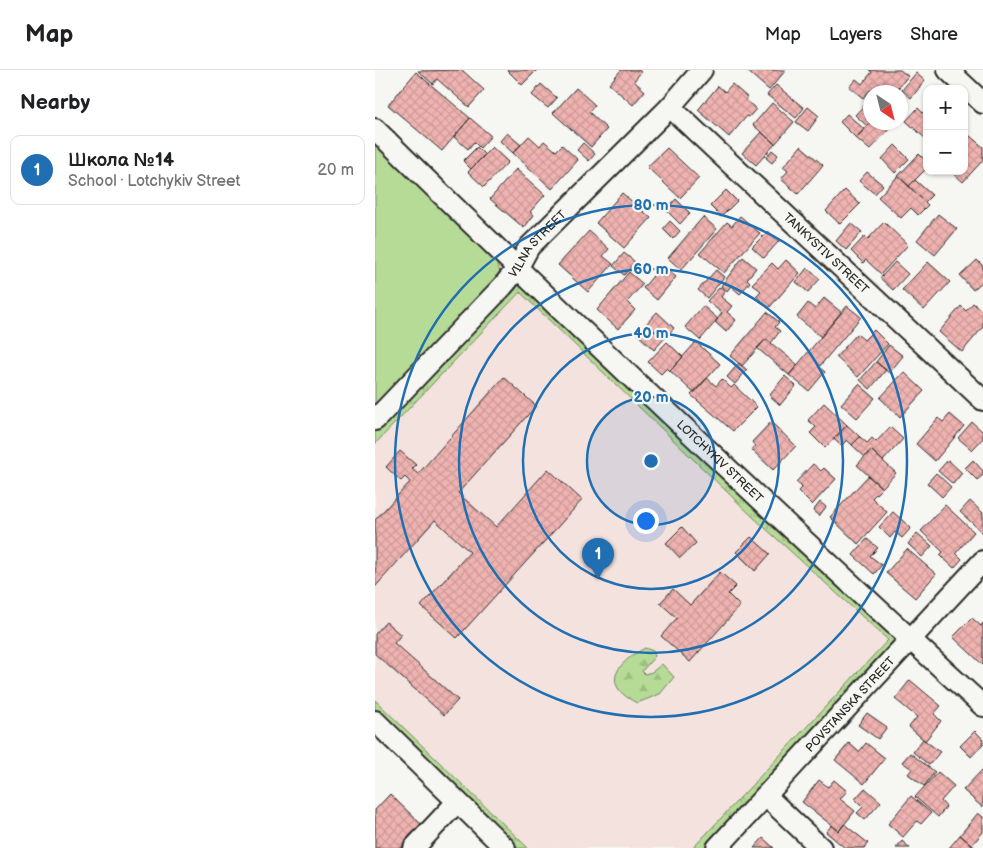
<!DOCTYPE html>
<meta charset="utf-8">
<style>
body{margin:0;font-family:"Balsamiq Sans",sans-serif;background:#f2f2f2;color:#202124}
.controls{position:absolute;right:15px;top:15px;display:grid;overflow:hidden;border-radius:10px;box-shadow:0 1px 4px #0004}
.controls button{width:45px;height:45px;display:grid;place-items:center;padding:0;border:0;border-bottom:1px solid #e0e0e0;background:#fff;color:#202124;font:25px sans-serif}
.compass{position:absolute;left:488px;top:15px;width:45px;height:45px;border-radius:50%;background:#fff;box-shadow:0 1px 4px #0004;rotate:145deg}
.you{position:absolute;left:270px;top:450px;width:18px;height:18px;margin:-12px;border:4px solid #fff;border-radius:50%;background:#1a73e8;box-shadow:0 0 0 8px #1a73e833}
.badge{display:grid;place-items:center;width:32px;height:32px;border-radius:50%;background:#1f6fb2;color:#fff;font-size:16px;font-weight:700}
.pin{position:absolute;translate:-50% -41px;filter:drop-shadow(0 1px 2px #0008)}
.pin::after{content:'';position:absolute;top:26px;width:18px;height:15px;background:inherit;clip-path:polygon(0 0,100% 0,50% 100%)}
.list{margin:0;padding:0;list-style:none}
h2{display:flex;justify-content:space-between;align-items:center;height:65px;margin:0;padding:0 20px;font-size:21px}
h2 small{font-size:16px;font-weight:400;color:#757577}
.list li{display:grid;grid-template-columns:32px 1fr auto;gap:15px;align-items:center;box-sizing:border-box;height:70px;margin:0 10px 10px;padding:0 10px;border:1px solid #e0e0e0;border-radius:10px}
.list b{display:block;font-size:19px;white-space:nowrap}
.list p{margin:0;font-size:16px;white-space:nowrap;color:#757577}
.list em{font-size:16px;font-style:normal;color:#757577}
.map{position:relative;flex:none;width:608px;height:778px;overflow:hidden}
header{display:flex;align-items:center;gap:30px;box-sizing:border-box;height:70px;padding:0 25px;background:#fff;border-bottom:1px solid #e0e0e0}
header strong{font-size:24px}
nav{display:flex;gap:28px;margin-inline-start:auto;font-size:18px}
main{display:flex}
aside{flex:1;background:#fff}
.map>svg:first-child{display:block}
.built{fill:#f4e2de}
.grass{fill:url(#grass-tufts);stroke:#708360}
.forest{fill:url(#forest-firs);stroke:#708360}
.park{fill:#b6db96;stroke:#708360}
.building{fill:url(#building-cross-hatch);stroke:#2b2b2b}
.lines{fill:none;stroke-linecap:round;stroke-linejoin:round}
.street-casing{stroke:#2b2b2b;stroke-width:24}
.street{stroke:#f6f6f2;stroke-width:20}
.ring{fill:none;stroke:#1f6fb2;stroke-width:2.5}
.labels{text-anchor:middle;stroke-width:4.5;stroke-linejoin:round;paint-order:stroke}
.street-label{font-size:12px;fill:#2b2b2b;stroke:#f6f6f2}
.centre{fill:#1f6fb2;stroke:#f6f6f2;stroke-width:2.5}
.ring-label{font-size:15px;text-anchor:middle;font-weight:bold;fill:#1f6fb2;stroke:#f6f6f2;stroke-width:4.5;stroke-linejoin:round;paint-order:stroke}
</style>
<header>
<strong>Map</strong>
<nav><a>Map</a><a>Layers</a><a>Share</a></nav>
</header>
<main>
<aside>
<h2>Nearby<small></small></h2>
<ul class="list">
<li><span class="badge">1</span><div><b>Школа №14</b><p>School · Lotchykiv Street</p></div><em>20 m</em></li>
</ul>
</aside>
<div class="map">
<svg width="608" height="778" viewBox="0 0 608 778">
<defs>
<pattern id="grass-tufts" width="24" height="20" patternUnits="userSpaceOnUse" patternTransform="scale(1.25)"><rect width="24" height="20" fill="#b6db96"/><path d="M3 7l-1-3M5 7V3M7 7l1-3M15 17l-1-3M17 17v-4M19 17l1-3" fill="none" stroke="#9dbc81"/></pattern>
<pattern id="forest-firs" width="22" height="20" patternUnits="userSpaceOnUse" patternTransform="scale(1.25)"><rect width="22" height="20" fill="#b6db96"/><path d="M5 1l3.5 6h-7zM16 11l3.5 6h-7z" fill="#9dbc81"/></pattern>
<pattern id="building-cross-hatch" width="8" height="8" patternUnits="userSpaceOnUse" patternTransform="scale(1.25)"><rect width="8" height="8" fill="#efb3b0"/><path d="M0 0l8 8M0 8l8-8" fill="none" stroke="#cd9a98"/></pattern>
</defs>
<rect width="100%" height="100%" fill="#f6f6f2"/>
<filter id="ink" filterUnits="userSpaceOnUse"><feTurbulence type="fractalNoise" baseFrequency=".02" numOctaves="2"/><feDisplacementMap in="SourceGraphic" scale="10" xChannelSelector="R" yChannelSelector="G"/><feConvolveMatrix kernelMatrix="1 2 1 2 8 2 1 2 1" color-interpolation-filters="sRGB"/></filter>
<g filter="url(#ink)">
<path class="built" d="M145,222L378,447L513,570L318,778H153L0,630V374Z"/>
<path class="grass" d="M140,214L149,217L520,570V574L333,778H318L513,570L378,447L145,222L0,374V359Z
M0,630L153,778H143L0,639Z"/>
<path class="forest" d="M270,578L278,581L280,586L267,601L270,604L277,602L287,594L299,607L285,624L262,633C225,615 241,593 270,578Z"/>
<path class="park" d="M0,71L121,193L125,201V207L0,341Z"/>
<path class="building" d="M87,0L109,20L94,37L62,9L58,14L43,1Z
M132,0H162L147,15Z
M246,0H264L266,2L259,11L270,21L258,35L234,14Z
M371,0H411L394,20Z
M494,0H525L533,6L520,22H498L495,20L488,28L474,17L481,9L487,14L497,2Z
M41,2L95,48L67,81L13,35Z
M541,3L550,11L536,28L527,20Z
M166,14L182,28L173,38L157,25Z
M357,14L373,28L371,30L381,39L374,47L372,46L354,67L323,40L343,16L350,22Z
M401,15L429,38L421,48L392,25Z
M201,18L220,35L214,42L232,59L216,77L178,43Z
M496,28V52L492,56L480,45Z
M397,33L419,52L400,74L378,55Z
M433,37L444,46L433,61L421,52Z
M543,38L548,43L552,39L551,69L531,51Z
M472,44L489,59L481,68L465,52Z
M95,48L116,66L105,78L99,72L93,79L79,67Z
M496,52H512L517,56L495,80L481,68Z
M589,61L608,77V90L588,112L576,101H589Z
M386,62L400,74L381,95L367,83Z
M132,63L146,75L138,83L125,71Z
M154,66L165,76L169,71L181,81L187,75L203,90L177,119L138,83Z
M208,73L220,84L214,91L202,80Z
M520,75L534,89L520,103L507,89Z
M426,76L448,95L423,124L406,109L413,101L408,97Z
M102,77L110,85L96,99L88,91Z
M117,77L133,92L109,117L93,102Z
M292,78L324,108L305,128L272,97Z
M397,80L403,85L397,93L391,88Z
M544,84L552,92V98L534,116L523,106Z
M141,99L170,125L155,142L159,145L149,158L115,129Z
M492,102L508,115L500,124L484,111Z
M523,106L553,135L543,145L536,138L526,148L503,127Z
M540,110L557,125L550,132L534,116Z
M351,120L362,131L346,147L335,136Z
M470,120L485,134L465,154L451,141Z
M247,123L276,148L249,178L221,153Z
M301,129L315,143L305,154L291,140Z
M563,144L582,159L560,185L542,170Z
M365,146L385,163L349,203L325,183L352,152L357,156Z
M328,147L342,159L306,200L293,188Z
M295,151L305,161L298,169L288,159Z
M509,152L533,175L506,204L491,190L488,193L476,181L490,166L493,169Z
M476,153L487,162L471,180L461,171Z
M214,161L234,179L228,186L238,194L213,222L183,195Z
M393,161L404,171L389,188L377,177Z
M249,183L260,192L249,205L238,196Z
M368,187L381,198L372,209L375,212L365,224L356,216L352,221L346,216Z
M411,190L425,203L394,238L381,226L386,221L377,214L397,193L403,199Z
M602,190L608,196V211L598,220L585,206Z
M520,192L533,204L518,220L505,208Z
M553,192L575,212L549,240L527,220Z
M287,195L301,207L282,230L268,218Z
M432,198L445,209L433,222L421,212Z
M341,200L349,207L332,228L323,220Z
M254,202L268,214L252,232L260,240L243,259L222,240Z
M345,217L350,221L346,227L357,236L352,242L361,250L351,262L340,252L347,243L332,231Z
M449,228L466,242L446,267L422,247L433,233L440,239Z
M598,233L608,242V257L587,282L564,262L586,236L591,241Z
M328,236L343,249L325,270L310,257Z
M472,236L486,247L444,297L450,302L434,321L414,305Z
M282,242L299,258L279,280L262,264Z
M392,242L404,252L400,257L405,261L396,273L391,269L367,296L355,286Z
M499,260L513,274L483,307L461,287L482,264L489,270Z
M391,269L423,295L414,305L382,278Z
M292,272L308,287L295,301L292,298L286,304L273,292Z
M321,272L345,294L319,323L295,301Z
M514,275L528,286L514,303L501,292Z
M501,292L511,300L495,319L485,310Z
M364,293L372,300L360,314L352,307Z
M529,302L549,321L525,347L505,328Z
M410,306L421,316L405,335L394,325Z
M129,307L161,336L83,423L121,457L173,399L207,430L82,568L46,536L95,482L60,450L0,517V450L35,412L30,407L26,411L11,397L25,381L41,395L37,399L43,404Z
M332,308L341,316L347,309L356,318L359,315L382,337L358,361L316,325Z
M484,314L500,328L482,348L466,334Z
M449,333L472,355L450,378L435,363L441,357L433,350Z
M575,344L589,356L560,391L541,374L563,348L568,352Z
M396,352L421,376L398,400L376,379L380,376L377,372Z
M597,352L608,362V368L597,380L583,368Z
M472,355L485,367L477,375L472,370L466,376L459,369Z
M515,357L528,369L508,391L496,380L490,387L477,375L485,367L492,373L497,368L501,372Z
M496,380L521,403L507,418L482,395Z
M573,390L587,403L578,414L563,401Z
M598,390L608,401V405L602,410L590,398Z
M438,394L446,401L449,398L461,409L437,435L423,421L427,417L421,412Z
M561,403L576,417L567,427L552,413Z
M493,406L507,418L497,428L512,442L483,474L455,447Z
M595,431L608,443V463L585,442Z
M445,432L451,437L444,446L438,441Z
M570,435L599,462L581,483L587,489L579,498L565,485L568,482L546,461Z
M518,442L536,458L527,468L520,462L515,468L504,457Z
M307,457L321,473L305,488L291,473Z
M542,463L557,476L547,487L533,474Z
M376,467L395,484L380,501L361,482Z
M492,469L503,478L495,486L507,495L499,504L478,485Z
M532,479L561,504L540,528L511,503Z
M345,502L361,516L353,524L365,536L315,592L286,566L302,548L285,533L298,519L315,535Z
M597,548L606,556L608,553V595L578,567Z
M11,552L26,565L19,573L83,630L69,645L0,584V564Z
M535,610L566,636L559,644L566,651L550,671L534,657L542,647L520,629Z
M492,643L512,657L503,669L483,655Z
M600,661L608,669V674L596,687L585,676Z
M548,669L565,682L554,695L538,682Z
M474,673L484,682L491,673L510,688L489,714L460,690Z
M535,683L560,702L549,716L533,704L537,699L527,692Z
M608,699V736L607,737L588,720Z
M563,702L579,716L566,731L571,737L563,747L540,727Z
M444,710L453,717L459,710L472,721L465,729L480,741L464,761L427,732Z
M490,718L506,732L490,750L482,743L488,737L480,729Z
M15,724L48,756L27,778H0V740Z
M536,726L556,743L546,754L542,751L528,767L513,754Z
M603,743L608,747V762L597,775L585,765Z
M469,754L493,773L489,778H470L451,762L457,755L464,761Z
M585,765L597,775L601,778H574Z
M388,768L399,778H379Z
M527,771L535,778H521Z"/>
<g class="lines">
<defs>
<g id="street">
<path d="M573,0L608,33"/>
<path id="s1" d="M295,37L608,330"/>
<path id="s2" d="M0,59C199,255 402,447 608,636"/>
<path id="s3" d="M0,350L128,216L142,199L154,177L295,37L327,0"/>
<path d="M0,651L130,778"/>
<path d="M391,726L446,778"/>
<path d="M39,778L82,732"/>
<path id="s4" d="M342,778L608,491"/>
</g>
</defs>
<use href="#street" class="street-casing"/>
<use href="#street" class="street"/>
</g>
</g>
<circle cx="276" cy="391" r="64" fill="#1f6fb2" fill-opacity=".12"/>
<g class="ring">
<circle cx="276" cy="391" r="64"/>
<circle cx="276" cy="391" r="128"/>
<circle cx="276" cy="391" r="192"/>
<circle cx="276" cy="391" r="256"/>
</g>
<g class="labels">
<g class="street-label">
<text dy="4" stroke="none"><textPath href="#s3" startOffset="240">VILNA STREET</textPath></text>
<text dy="4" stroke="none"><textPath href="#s1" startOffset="214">TANKYSTIV STREET</textPath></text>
<text dy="4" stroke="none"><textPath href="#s2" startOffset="479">LOTCHYKIV STREET</textPath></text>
<text dy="4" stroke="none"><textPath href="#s4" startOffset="196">POVSTANSKA STREET</textPath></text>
</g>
</g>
<circle cx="276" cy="391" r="8" class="centre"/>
<g class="ring-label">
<text x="276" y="140">80 m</text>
<text x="276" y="204">60 m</text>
<text x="276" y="268">40 m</text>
<text x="276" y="332">20 m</text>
</g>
</svg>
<div class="controls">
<button>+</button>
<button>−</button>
</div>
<svg class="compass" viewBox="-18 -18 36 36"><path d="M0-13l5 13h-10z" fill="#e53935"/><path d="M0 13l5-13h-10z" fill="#757577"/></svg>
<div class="you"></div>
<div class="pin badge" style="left:223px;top:509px">1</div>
</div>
</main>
